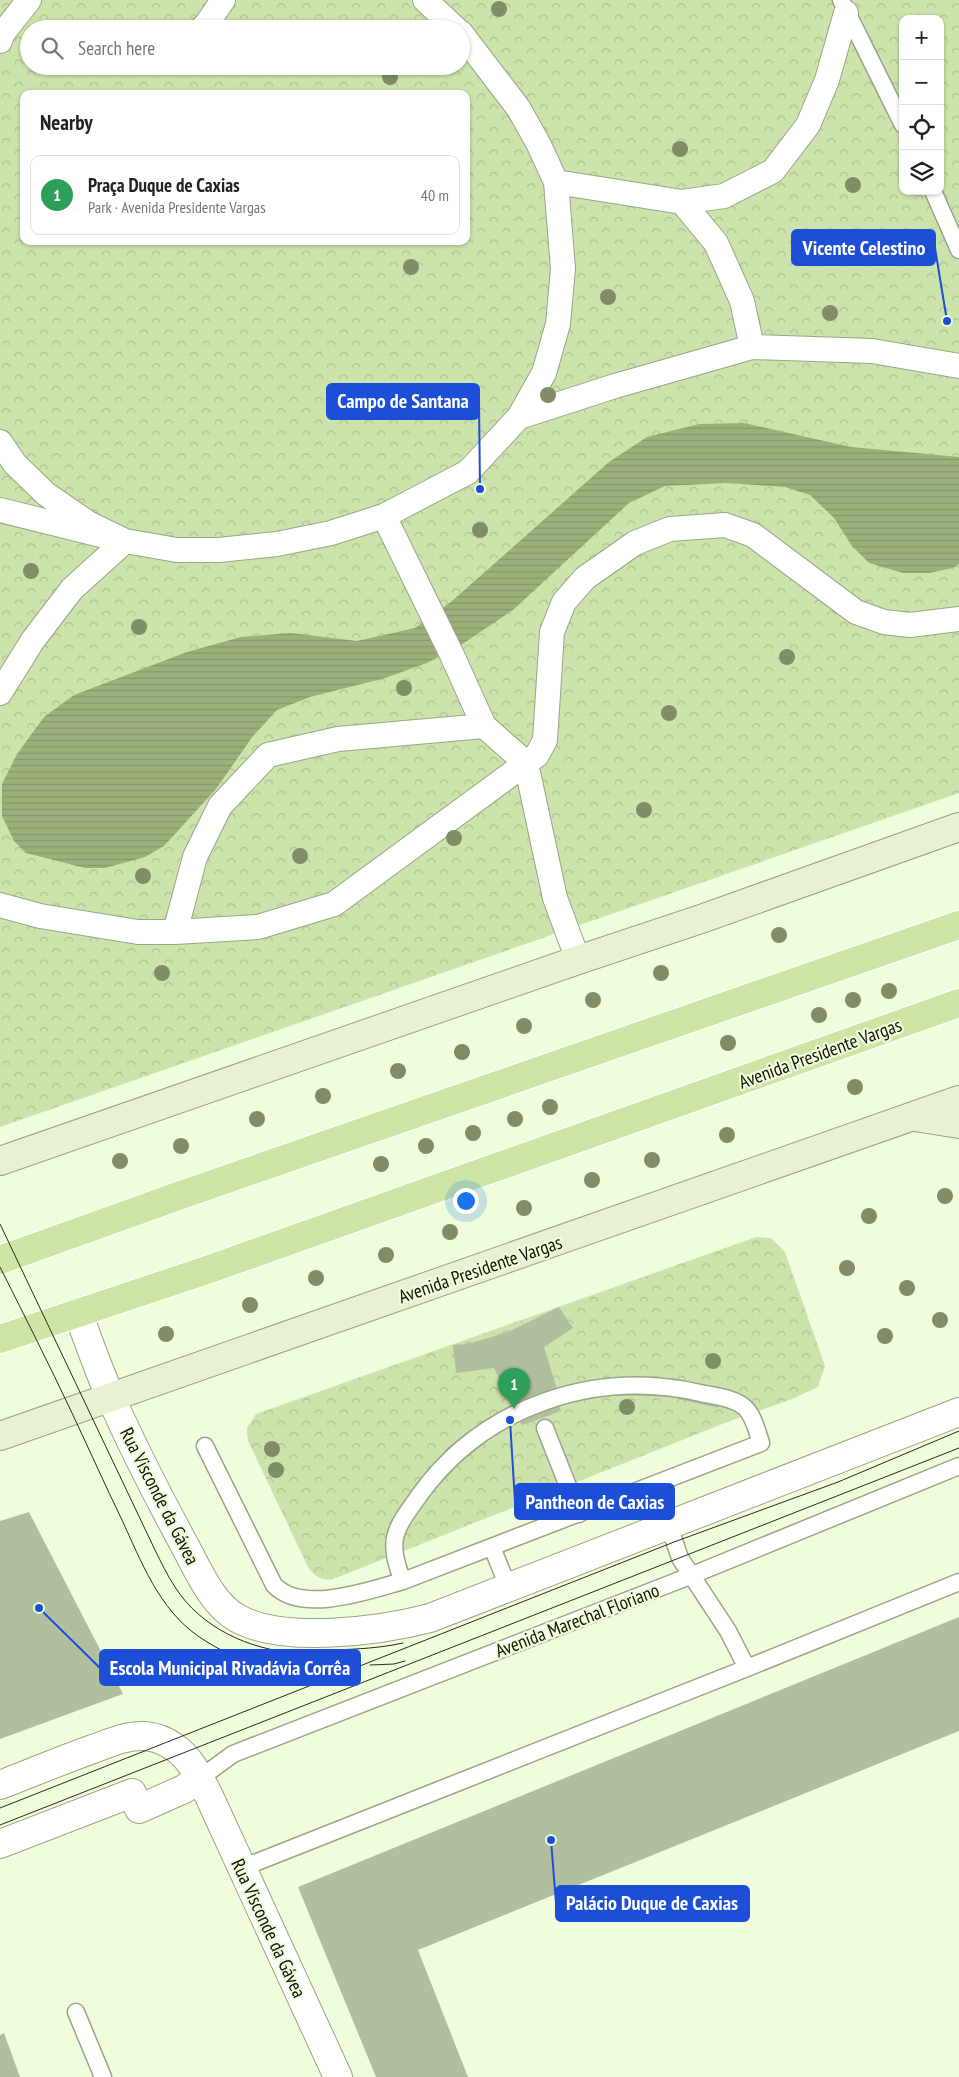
<!DOCTYPE html>
<meta charset="utf-8">
<style>
body{margin:0;font-family:"PT Sans Narrow",sans-serif;background:#f2f2f2;color:#222}
.controls{position:absolute;right:15px;top:15px;display:grid;overflow:hidden;border-radius:10px;box-shadow:0 1px 4px #0004}
.controls button{width:45px;height:45px;display:grid;place-items:center;padding:0;border:0;border-bottom:1px solid #e0e0e0;background:#fff;color:#222;font:25px sans-serif}
.you{position:absolute;left:465px;top:1200px;width:18px;height:18px;margin:-12px;border:4px solid #fff;border-radius:50%;background:#1a73e8;box-shadow:0 0 0 8px #1a73e833}
.badge{display:grid;place-items:center;width:32px;height:32px;border-radius:50%;background:#8245ba;color:#fff;font-size:16px;font-weight:700}
.pin{position:absolute;translate:-50% -41px;filter:drop-shadow(0 1px 2px #0008)}
.pin::after{content:'';position:absolute;top:26px;width:18px;height:15px;background:inherit;clip-path:polygon(0 0,100% 0,50% 100%)}
.list{margin:0;padding:0;list-style:none}
h2{display:flex;justify-content:space-between;align-items:center;height:65px;margin:0;padding:0 20px;font-size:21px}
h2 small{font-size:16px;font-weight:400;color:#767676}
.list li{display:grid;grid-template-columns:32px 1fr auto;gap:15px;align-items:center;box-sizing:border-box;height:80px;margin:0 10px 10px;padding:0 10px;border:1px solid #e0e0e0;border-radius:10px}
.list b{display:block;font-size:19px;white-space:nowrap}
.list p{margin:0;font-size:16px;white-space:nowrap;color:#767676}
.list em{font-size:16px;font-style:normal;color:#767676}
.icon{flex:none;width:28px;height:28px;fill:none;stroke:currentColor;stroke-width:2;stroke-linecap:round;stroke-linejoin:round}
.map{position:relative;flex:none;width:959px;height:2077px;overflow:hidden}
.search{position:absolute;background:#fff;box-shadow:0 1px 4px #0004;left:20px;top:20px;width:450px;height:55px;display:flex;align-items:center;gap:12px;box-sizing:border-box;padding:0 18px;border-radius:28px;color:#767676;font-size:19px}
.panel{position:absolute;background:#fff;box-shadow:0 1px 4px #0004;left:20px;top:90px;width:450px;height:155px;border-radius:10px}
.map>svg:first-child{display:block}
.park{fill:url(#park-crowns);fill-rule:evenodd}
.water{fill:url(#water-rules)}
.building{fill:#b2bf9f}
.lines{fill:none;stroke-linecap:round;stroke-linejoin:round}
.service-casing{stroke:#99a586;stroke-width:19}
.pedestrian-casing{stroke:#99a586;stroke-width:26}
.minor-casing{stroke:#99a586;stroke-width:30}
.secondary-casing{stroke:#99a586;stroke-width:30}
.primary-casing{stroke:#fff;stroke-width:30}
.service{stroke:#fff;stroke-width:16}
.pedestrian{stroke:#fff;stroke-width:24}
.minor{stroke:#fff;stroke-width:28}
.secondary{stroke:#e7f2d2;stroke-width:28}
.primary{stroke:#cfe5a6;stroke-width:28}
.tram{stroke:#272c1e;stroke-width:1}
.tree{fill:#808d67}
.labels{text-anchor:middle;stroke-width:4.5;stroke-linejoin:round;paint-order:stroke}
.street-label{font-size:19px;fill:#101408;stroke:#f0fddc}
.leader{fill:none;stroke:#1d4ed8;stroke-width:2}
.callout-dot{fill:#1d4ed8;stroke:#f0fddc;stroke-width:2}
.callout{fill:#1d4ed8;stroke:#1d4ed8;stroke-width:2}
.callout-label{font-size:20px;text-anchor:middle;font-weight:bold;fill:#fff}
</style>
<div class="map">
<svg width="959" height="2077" viewBox="0 0 959 2077">
<defs>
<pattern id="park-crowns" width="20" height="18" patternUnits="userSpaceOnUse" patternTransform="scale(1.25)"><rect width="20" height="18" fill="#cde3ac"/><path d="M2 6a3 3 0 1 1 6 0M12 15a3 3 0 1 1 6 0" fill="none" stroke="#afc292"/></pattern>
<pattern id="water-rules" width="6" height="5" patternUnits="userSpaceOnUse" patternTransform="scale(1.25)"><rect width="6" height="5" fill="#9cb07b"/><path d="M0 2.5h6" fill="none" stroke="#859669"/></pattern>
</defs>
<rect width="100%" height="100%" fill="#f0fddc"/>
<path class="park" d="M0,0H959V793L0,1127ZM903,19H940V191H903ZM29,29H461V66H29ZM24,94H466V241H24Z
M756,1237L771,1238L785,1252L825,1366L818,1387L792,1399L730,1421L336,1578C323,1582 315,1577 308,1567L248,1441L247,1428L256,1414Z"/>
<path class="water" d="M744,423L851,447L959,457V564L953,568L929,573H903L869,563L852,546L834,518L810,495L785,487L726,483L665,486L629,503L513,610L461,645L427,663L385,678L310,697L277,710L253,736L216,789L164,846L145,857L105,868H85L26,853L14,841L2,816V784L17,754L44,717L74,695L187,652L241,637L291,633L357,641L415,628L452,601L609,462L647,437L699,424Z"/>
<path class="building" d="M559,1307L573,1328L544,1347L557,1389L576,1383L617,1378H673L726,1392L718,1408L670,1397L615,1395L579,1400L559,1406L561,1411L522,1425L520,1421L496,1434L460,1463L431,1494L404,1532L389,1523L415,1487L448,1447L486,1419L513,1406L494,1368L456,1373L453,1345L468,1344L508,1332Z
M29,1512L123,1694L0,1739V1521Z
M959,1617V1731L418,1950L468,2077H376L298,1887Z
M4,2033L20,2077H0V2035Z"/>
<g class="lines">
<defs>
<path id="service" d="M841,0L903,125
M933,191L959,250
M545,1428L579,1514
M205,1446L274,1585C302,1615 370,1590 403,1581L761,1443C757,1431 753,1413 743,1406C731,1397 713,1396 700,1393C595,1369 485,1406 421,1493C396,1528 385,1539 403,1581
M650,1486L666,1517L680,1558L728,1631L747,1668
M492,1547L509,1589
M199,1779L233,1754L690,1576L959,1466
M242,1868L747,1668L959,1582
M76,2012L103,2077"/>
<path id="pedestrian" d="M425,0L456,29
M201,29L206,25L223,0
M0,41L3,33L29,0
M556,182L682,202L724,196L773,171L808,125L827,80L846,13
M682,202L716,243L742,301L752,347
M519,417L615,386L752,347L872,351L959,366
M0,442L15,464L46,494L88,523L125,541L177,550H219L277,544L331,533L384,516L468,472L519,417L544,373L558,324L563,269L556,182L539,145L519,109L461,33
M0,510L125,541L72,589L33,640L0,693
M384,516L452,655L484,726L526,763L555,898L578,960
M0,905L40,916L138,932H175L258,927L334,904L537,755L545,740L552,632L564,602L585,578L635,543L670,529L725,525L753,535L856,612L884,622L910,625L959,619
M175,932L195,857L220,806L268,755L338,739L484,726"/>
<path id="minor" d="M78,1313C89,1342 99,1372 112,1400C134,1450 159,1498 185,1546C198,1570 212,1604 237,1618C283,1644 380,1631 430,1618L959,1412
M0,1785C31,1773 62,1760 93,1749C110,1743 127,1735 145,1736C155,1737 166,1741 174,1747C191,1758 200,1779 209,1796L338,2077
M0,1844L132,1793L139,1809L184,1789L199,1779"/>
<path id="secondary" d="M915,1117L959,1124
M0,1161L578,960L701,919L959,827
M0,1436L959,1100"/>
<path id="primary" d="M0,1260L181,1195L959,925
M0,1339L207,1270L959,1003"/>
</defs>
<use href="#service" class="service-casing"/>
<use href="#pedestrian" class="pedestrian-casing"/>
<use href="#minor" class="minor-casing"/>
<use href="#secondary" class="secondary-casing"/>
<use href="#primary" class="primary-casing"/>
<use href="#service" class="service"/>
<use href="#pedestrian" class="pedestrian"/>
<use href="#minor" class="minor"/>
<use href="#secondary" class="secondary"/>
<use href="#primary" class="primary"/>
<path class="tram" d="M0,1224L155,1550C161,1562 167,1575 175,1587C201,1628 250,1650 297,1653C310,1654 323,1651 335,1650C358,1649 381,1648 403,1643
M0,1267C24,1315 49,1364 72,1413C89,1449 105,1485 122,1520C141,1561 159,1609 198,1636C246,1670 294,1671 350,1666
M370,1665L394,1664L405,1661
M0,1808L674,1542L838,1482L959,1431
M0,1825L959,1448"/>
</g>
<g class="tree">
<circle cx="499" cy="9" r="8"/>
<circle cx="390" cy="77" r="8"/>
<circle cx="680" cy="149" r="8"/>
<circle cx="853" cy="185" r="8"/>
<circle cx="411" cy="267" r="8"/>
<circle cx="608" cy="297" r="8"/>
<circle cx="830" cy="313" r="8"/>
<circle cx="548" cy="395" r="8"/>
<circle cx="480" cy="530" r="8"/>
<circle cx="31" cy="571" r="8"/>
<circle cx="139" cy="627" r="8"/>
<circle cx="787" cy="657" r="8"/>
<circle cx="404" cy="688" r="8"/>
<circle cx="669" cy="713" r="8"/>
<circle cx="644" cy="810" r="8"/>
<circle cx="454" cy="838" r="8"/>
<circle cx="300" cy="856" r="8"/>
<circle cx="143" cy="876" r="8"/>
<circle cx="779" cy="935" r="8"/>
<circle cx="162" cy="973" r="8"/>
<circle cx="661" cy="973" r="8"/>
<circle cx="889" cy="991" r="8"/>
<circle cx="593" cy="1000" r="8"/>
<circle cx="853" cy="1000" r="8"/>
<circle cx="819" cy="1015" r="8"/>
<circle cx="524" cy="1026" r="8"/>
<circle cx="728" cy="1043" r="8"/>
<circle cx="462" cy="1052" r="8"/>
<circle cx="398" cy="1071" r="8"/>
<circle cx="855" cy="1087" r="8"/>
<circle cx="323" cy="1096" r="8"/>
<circle cx="550" cy="1107" r="8"/>
<circle cx="257" cy="1119" r="8"/>
<circle cx="515" cy="1119" r="8"/>
<circle cx="473" cy="1133" r="8"/>
<circle cx="727" cy="1135" r="8"/>
<circle cx="181" cy="1146" r="8"/>
<circle cx="426" cy="1146" r="8"/>
<circle cx="652" cy="1160" r="8"/>
<circle cx="120" cy="1161" r="8"/>
<circle cx="381" cy="1164" r="8"/>
<circle cx="592" cy="1180" r="8"/>
<circle cx="945" cy="1196" r="8"/>
<circle cx="524" cy="1208" r="8"/>
<circle cx="869" cy="1216" r="8"/>
<circle cx="450" cy="1232" r="8"/>
<circle cx="386" cy="1255" r="8"/>
<circle cx="847" cy="1268" r="8"/>
<circle cx="316" cy="1278" r="8"/>
<circle cx="907" cy="1288" r="8"/>
<circle cx="250" cy="1305" r="8"/>
<circle cx="940" cy="1320" r="8"/>
<circle cx="166" cy="1334" r="8"/>
<circle cx="885" cy="1336" r="8"/>
<circle cx="713" cy="1361" r="8"/>
<circle cx="627" cy="1407" r="8"/>
<circle cx="272" cy="1449" r="8"/>
<circle cx="276" cy="1470" r="8"/>
</g>
<g class="labels">
<g class="street-label">
<text transform="translate(820 1053) rotate(-20)" y="7">Avenida Presidente Vargas</text>
<text transform="translate(480 1269) rotate(-19)" y="7">Avenida Presidente Vargas</text>
<text transform="translate(160 1496) rotate(63)" y="7">Rua Visconde da Gávea</text>
<text transform="translate(577 1620) rotate(-21)" y="7">Avenida Marechal Floriano</text>
<text transform="translate(269 1928) rotate(65)" y="7">Rua Visconde da Gávea</text>
</g>
</g>
<path class="leader" d="M947 321L935 248M480 489L479 401M510 1420L515 1502M39 1608L100 1668M551 1840L556 1903"/>
<g class="callout-dot">
<circle cx="947" cy="321" r="5"/>
<circle cx="480" cy="489" r="5"/>
<circle cx="510" cy="1420" r="5"/>
<circle cx="39" cy="1608" r="5"/>
<circle cx="551" cy="1840" r="5"/>
</g>
<g class="callout">
<rect x="792" y="230" width="143" height="35" rx="5"/>
<rect x="327" y="384" width="152" height="35" rx="5"/>
<rect x="515" y="1484" width="159" height="35" rx="5"/>
<rect x="100" y="1650" width="260" height="35" rx="5"/>
<rect x="556" y="1886" width="193" height="35" rx="5"/>
</g>
<g class="callout-label">
<text x="864" y="255">Vicente Celestino</text>
<text x="403" y="408">Campo de Santana</text>
<text x="595" y="1509">Pantheon de Caxias</text>
<text x="230" y="1675">Escola Municipal Rivadávia Corrêa</text>
<text x="652" y="1910">Palácio Duque de Caxias</text>
</g>
</svg>
<div class="controls">
<button>+</button>
<button>−</button>
<button><svg class="icon" aria-label="locate" viewBox="0 0 24 24"><circle cx="12" cy="12" r="6"/><path d="M12 2v4M12 18v4M2 12h4M18 12h4"/></svg></button>
<button><svg class="icon" aria-label="layers" viewBox="0 0 24 24"><path d="M12 4l9 5-9 5-9-5zM3 14l9 5 9-5"/></svg></button>
</div>
<div class="you"></div>
<div class="pin badge" style="left:514px;top:1409px;background:#2e9e5b">1</div>
<div class="search"><svg class="icon" aria-label="search" viewBox="0 0 24 24"><circle cx="10" cy="10" r="6"/><path d="M15 15l6 6"/></svg>Search here</div>
<section class="panel">
<h2>Nearby<small></small></h2>
<ul class="list">
<li><span class="badge" style="background:#2e9e5b">1</span><div><b>Praça Duque de Caxias</b><p>Park · Avenida Presidente Vargas</p></div><em>40 m</em></li>
</ul>
</section>
</div>
